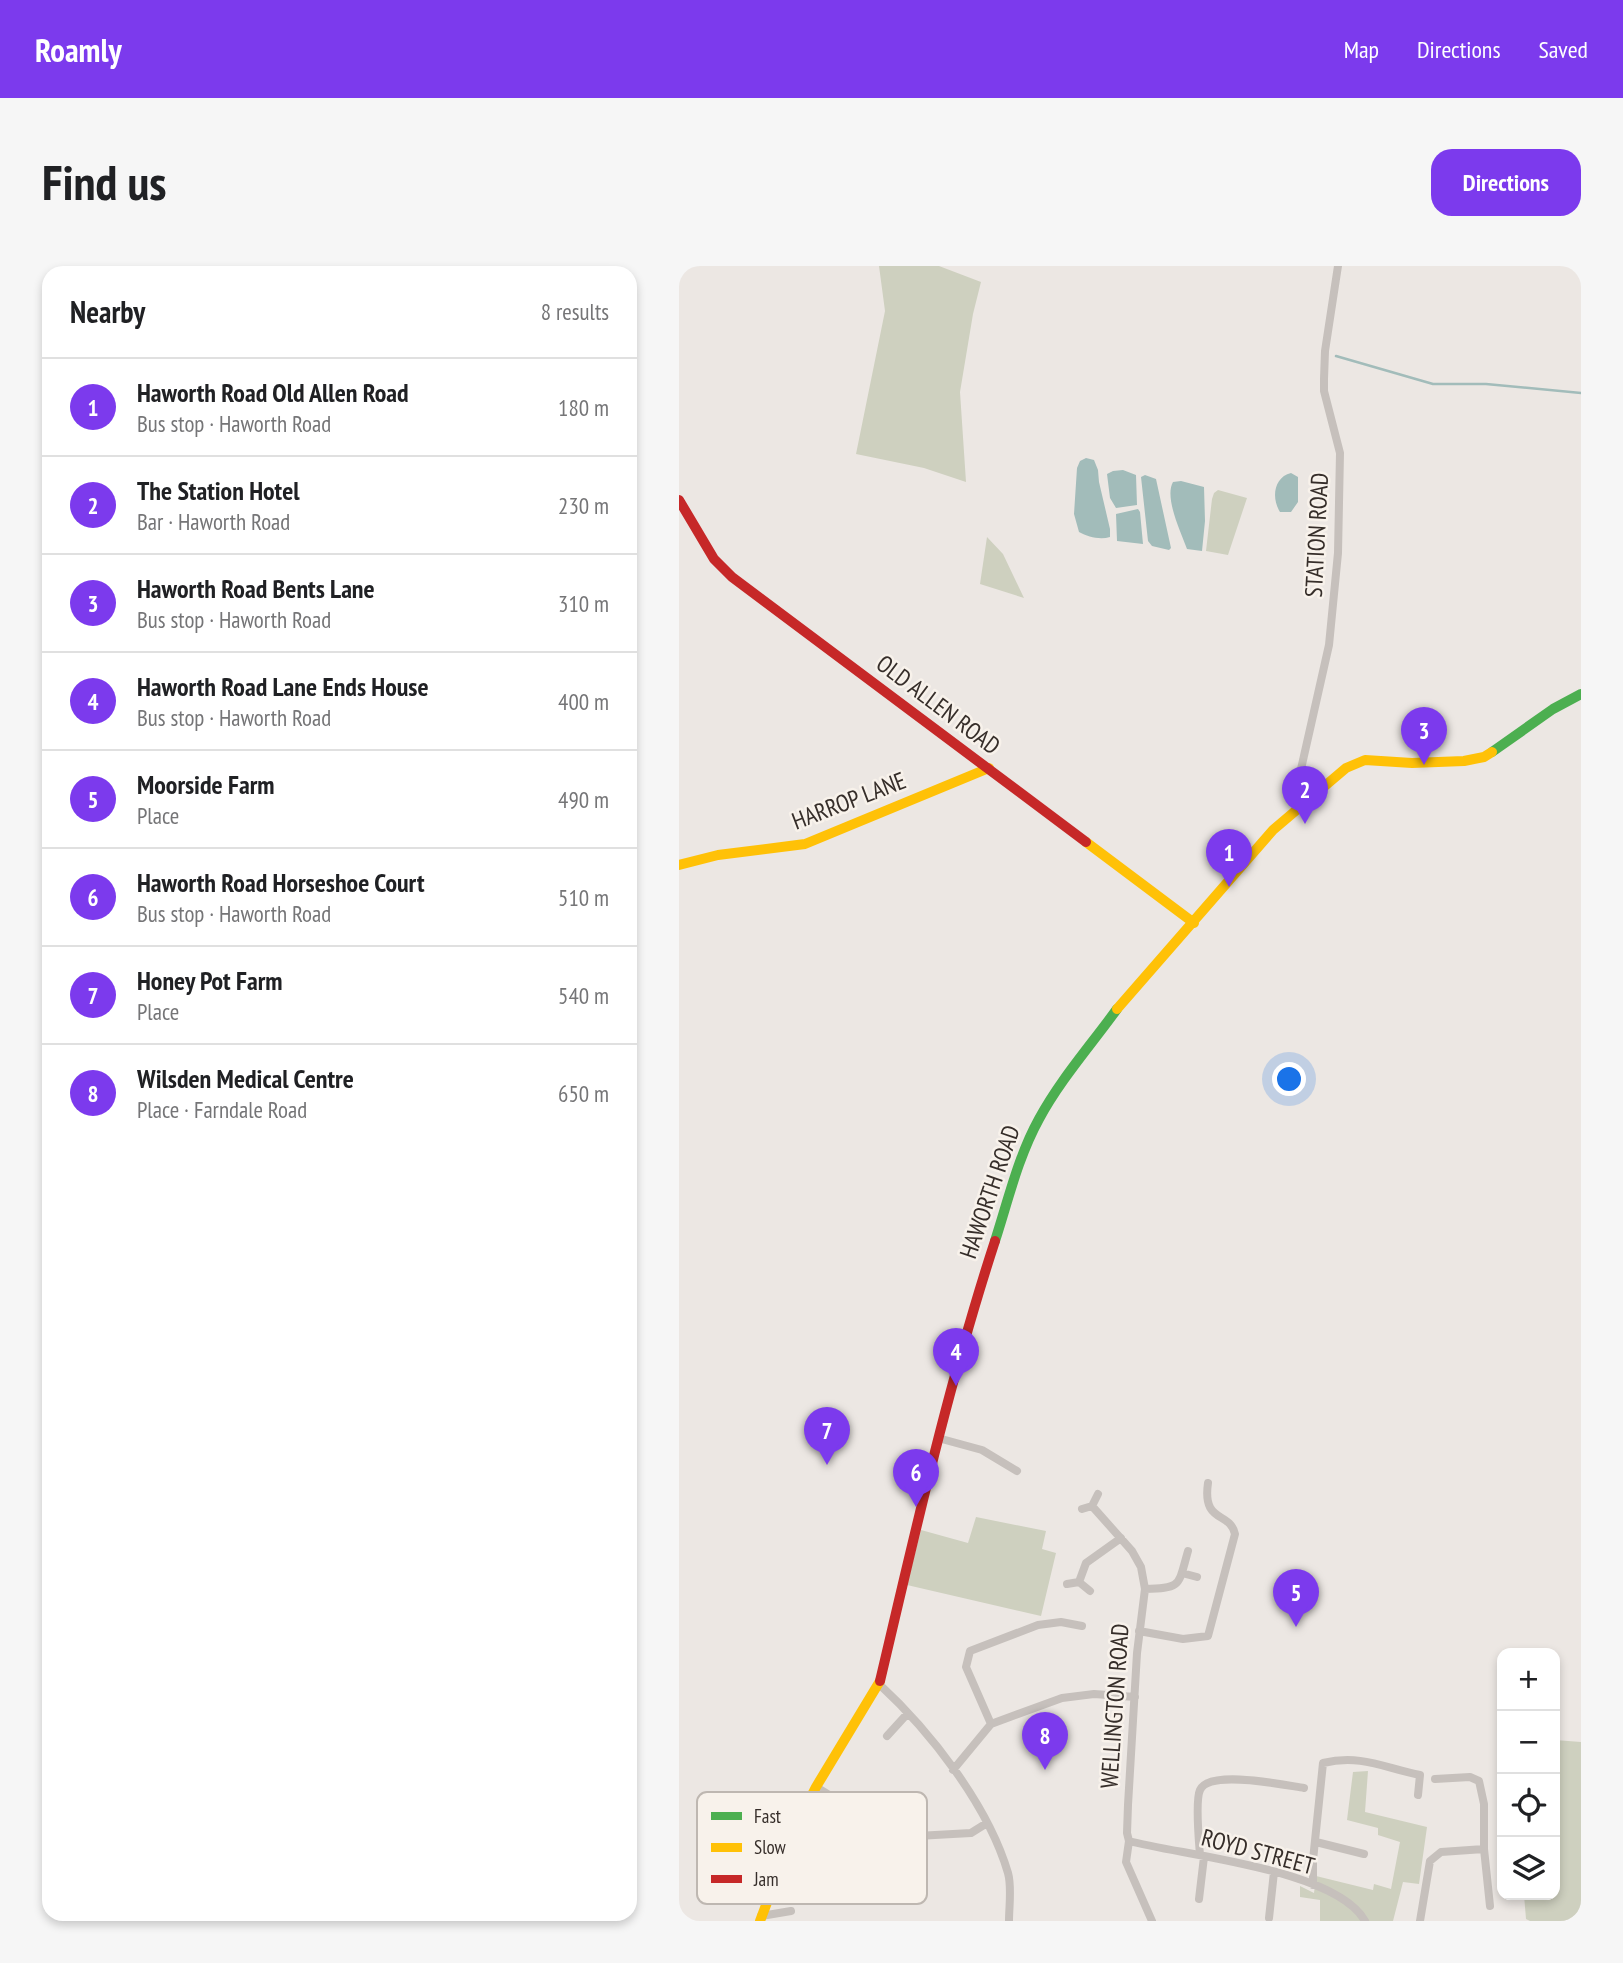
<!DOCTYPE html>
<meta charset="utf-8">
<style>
body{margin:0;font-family:"PT Sans Narrow",sans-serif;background:#f6f6f6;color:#202124}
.controls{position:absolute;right:21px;bottom:21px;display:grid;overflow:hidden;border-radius:14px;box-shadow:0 4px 10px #0003}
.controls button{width:63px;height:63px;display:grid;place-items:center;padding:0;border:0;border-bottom:2px solid #e0e0e0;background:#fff;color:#202124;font:35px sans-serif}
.you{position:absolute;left:611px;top:814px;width:24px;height:24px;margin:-18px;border:5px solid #fff;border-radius:50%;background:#1a73e8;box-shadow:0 0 0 10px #1a73e833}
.badge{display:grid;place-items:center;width:46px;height:46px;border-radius:50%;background:#7c3aed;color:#fff;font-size:23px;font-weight:700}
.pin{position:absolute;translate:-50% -58px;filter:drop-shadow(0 2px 4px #0008)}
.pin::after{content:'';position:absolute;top:37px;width:24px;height:21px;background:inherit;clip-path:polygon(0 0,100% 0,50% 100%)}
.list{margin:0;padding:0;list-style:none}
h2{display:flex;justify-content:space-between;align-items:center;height:91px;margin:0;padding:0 28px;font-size:30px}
h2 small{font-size:23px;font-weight:400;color:#757577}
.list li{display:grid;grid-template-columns:46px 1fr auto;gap:21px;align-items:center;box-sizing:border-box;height:98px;padding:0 28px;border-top:2px solid #e0e0e0}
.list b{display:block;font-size:26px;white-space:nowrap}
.list p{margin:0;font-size:23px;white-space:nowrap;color:#757577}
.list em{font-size:23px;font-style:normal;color:#757577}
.icon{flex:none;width:38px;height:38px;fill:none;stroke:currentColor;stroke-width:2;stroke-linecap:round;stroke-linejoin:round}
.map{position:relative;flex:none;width:902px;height:1655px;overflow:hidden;border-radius:21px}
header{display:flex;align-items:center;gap:42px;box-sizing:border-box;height:98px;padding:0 35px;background:#7c3aed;color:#fff}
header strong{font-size:33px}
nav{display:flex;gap:38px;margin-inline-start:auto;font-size:24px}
.intro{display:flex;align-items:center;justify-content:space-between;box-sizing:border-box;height:168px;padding:0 42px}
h1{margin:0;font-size:49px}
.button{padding:18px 32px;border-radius:21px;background:#7c3aed;color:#fff;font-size:24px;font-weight:700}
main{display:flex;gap:42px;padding:0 42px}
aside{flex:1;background:#fff;border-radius:21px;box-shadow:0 4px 10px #0003}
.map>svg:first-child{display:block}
.green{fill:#ced0bf}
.water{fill:#a2bcba}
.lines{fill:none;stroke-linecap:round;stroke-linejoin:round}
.stream{stroke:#a2bcba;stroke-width:2.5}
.street{stroke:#c6c0bc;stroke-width:8}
.fast{stroke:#4caf50;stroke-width:10}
.slow{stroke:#ffc107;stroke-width:10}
.jam{stroke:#c62828;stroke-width:10}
.labels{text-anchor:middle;stroke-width:5;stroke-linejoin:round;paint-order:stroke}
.street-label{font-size:24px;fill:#362e2a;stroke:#f8f2eb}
.key{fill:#f8f2eb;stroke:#beb7b1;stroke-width:2}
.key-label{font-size:19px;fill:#362e2a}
</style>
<header>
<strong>Roamly</strong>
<nav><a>Map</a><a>Directions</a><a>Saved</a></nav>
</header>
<div class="intro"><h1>Find us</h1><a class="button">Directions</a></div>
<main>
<aside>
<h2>Nearby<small>8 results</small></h2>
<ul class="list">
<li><span class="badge">1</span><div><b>Haworth Road Old Allen Road</b><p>Bus stop · Haworth Road</p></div><em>180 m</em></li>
<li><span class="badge">2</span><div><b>The Station Hotel</b><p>Bar · Haworth Road</p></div><em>230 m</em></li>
<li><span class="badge">3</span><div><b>Haworth Road Bents Lane</b><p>Bus stop · Haworth Road</p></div><em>310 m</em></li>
<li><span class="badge">4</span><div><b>Haworth Road Lane Ends House</b><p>Bus stop · Haworth Road</p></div><em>400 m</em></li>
<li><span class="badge">5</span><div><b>Moorside Farm</b><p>Place</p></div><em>490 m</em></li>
<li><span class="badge">6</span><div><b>Haworth Road Horseshoe Court</b><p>Bus stop · Haworth Road</p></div><em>510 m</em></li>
<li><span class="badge">7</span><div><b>Honey Pot Farm</b><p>Place</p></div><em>540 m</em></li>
<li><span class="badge">8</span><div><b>Wilsden Medical Centre</b><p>Place · Farndale Road</p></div><em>650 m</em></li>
</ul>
</aside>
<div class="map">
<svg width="902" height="1655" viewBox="0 0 902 1655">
<rect width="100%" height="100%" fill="#ece7e3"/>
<path class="green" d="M200,0H260L302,16L294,48L281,126L287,216L245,202L177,188L206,45Z
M539,224L568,232L549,289L527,285L533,233L535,227Z
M308,271L324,288L345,332L301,318Z
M297,1251L367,1265L363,1283L377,1287L362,1350L228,1319L242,1264L289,1277Z
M876,1474L902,1476V1655H851L847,1653L845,1629H876Z
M689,1505L686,1546L748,1561L740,1618L724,1616L714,1655H641V1634L621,1631V1620L635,1627L637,1610L694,1624L695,1618L712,1623L721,1576L699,1569V1562L668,1554L674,1506Z"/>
<path class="water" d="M407,192L415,194L419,204L420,216L431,263V271C421,274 409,271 400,266L395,248L398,202L401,195Z
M444,204L457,209L458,239L437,242L431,232L428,208L434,205Z
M612,207L619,211V236L612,246H601C592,232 595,211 612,207Z
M466,209L477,213L492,282L490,284L473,280L469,275L462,211Z
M502,215L525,221L526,255L523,285L508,283C502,266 485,232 494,216Z
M459,243L461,246L464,278L438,275L437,248Z"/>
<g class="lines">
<path class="stream" d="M657,90L754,118H807L902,127"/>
<path class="street" d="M620,539L622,503L650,379L659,287L661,187L645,125V113L646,85L659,0
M259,1172L303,1184L338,1205
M413,1240L453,1285L462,1301L466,1323L458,1387L449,1539L448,1567L450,1575L447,1596L473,1655
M403,1243L413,1240L419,1228
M503,1307L518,1311
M400,1316L407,1297L442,1272
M388,1318L400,1316L411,1325
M466,1323C503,1322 499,1320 509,1285
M460,1365L504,1373L529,1370L556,1268C551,1245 523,1258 529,1217
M200,1418C251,1465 309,1539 329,1607C333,1621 330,1640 330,1655
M312,1458L287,1401L291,1385L359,1359L382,1356L403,1360
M208,1470L229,1447
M274,1504L312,1458L383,1432L415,1428L456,1431
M756,1513L791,1511L800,1515L805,1538V1583L811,1640
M137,1521L155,1532L185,1560L194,1563L238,1570L292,1567L308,1557
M450,1575C506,1590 657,1603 686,1655
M637,1576L685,1588
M521,1589C520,1576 516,1535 521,1524C530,1503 605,1519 625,1522
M634,1619V1594L644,1497C682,1488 706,1502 741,1509L739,1529
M520,1633L525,1591
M82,1650L112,1645
M590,1652L595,1606
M741,1655L751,1595L762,1586L805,1583"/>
<path class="fast" d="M813,486L874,443L902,428
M316,975C329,935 339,891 360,853C381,814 412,779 438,743"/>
<path class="slow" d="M407,576L515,657
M0,599L39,589L126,578L310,502
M438,743L594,564L667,502L686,494L733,497L785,495L805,491L813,486
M81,1655L117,1560L137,1521L201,1415"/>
<path class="jam" d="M0,234L35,293L53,311L407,576
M201,1415C236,1267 269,1119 316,975"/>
</g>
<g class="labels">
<g class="street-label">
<text transform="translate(638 269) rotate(-87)" y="8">STATION ROAD</text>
<text transform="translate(259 439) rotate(37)" y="8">OLD ALLEN ROAD</text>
<text transform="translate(170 535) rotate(-21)" y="8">HARROP LANE</text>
<text transform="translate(311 926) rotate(-71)" y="8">HAWORTH ROAD</text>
<text transform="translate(436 1440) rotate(-86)" y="8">WELLINGTON ROAD</text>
<text transform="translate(579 1586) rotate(15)" y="8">ROYD STREET</text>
</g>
</g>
<rect x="18" y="1526" width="230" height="112" rx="10" class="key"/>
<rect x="32" y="1546" width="31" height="8" fill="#4caf50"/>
<rect x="32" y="1577" width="31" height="9" fill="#ffc107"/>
<rect x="32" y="1609" width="31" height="8" fill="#c62828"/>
<g class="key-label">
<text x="75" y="1557">Fast</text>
<text x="75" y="1588">Slow</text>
<text x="75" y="1620">Jam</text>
</g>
</svg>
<div class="controls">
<button>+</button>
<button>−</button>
<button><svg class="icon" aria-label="locate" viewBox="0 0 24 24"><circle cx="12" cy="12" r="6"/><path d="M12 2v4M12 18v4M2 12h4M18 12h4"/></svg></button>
<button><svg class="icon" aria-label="layers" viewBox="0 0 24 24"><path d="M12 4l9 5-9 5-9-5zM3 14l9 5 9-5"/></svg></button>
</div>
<div class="you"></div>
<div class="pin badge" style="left:550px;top:621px">1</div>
<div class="pin badge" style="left:626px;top:558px">2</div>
<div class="pin badge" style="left:745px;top:499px">3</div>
<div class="pin badge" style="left:277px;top:1120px">4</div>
<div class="pin badge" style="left:617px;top:1361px">5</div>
<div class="pin badge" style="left:237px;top:1241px">6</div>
<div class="pin badge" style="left:148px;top:1199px">7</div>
<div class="pin badge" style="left:366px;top:1504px">8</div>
</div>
</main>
